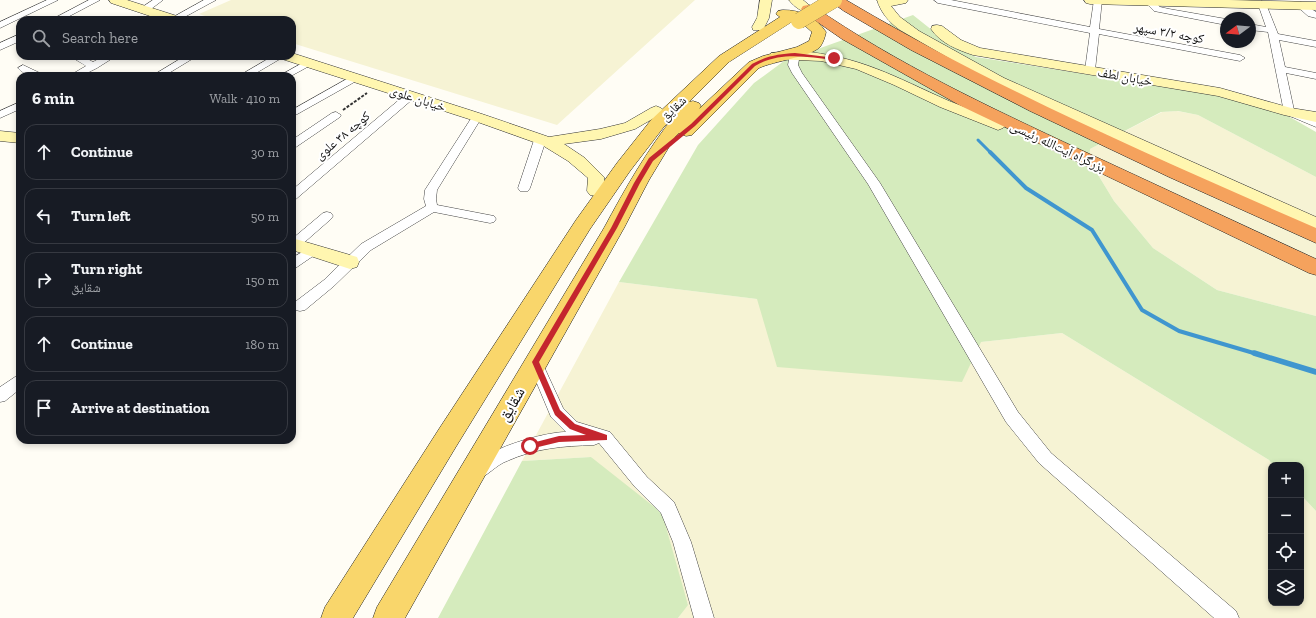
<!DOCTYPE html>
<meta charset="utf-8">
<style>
body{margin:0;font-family:"Zilla Slab","Noto Naskh Arabic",serif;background:#242831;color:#f1f3f6}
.controls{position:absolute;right:12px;bottom:12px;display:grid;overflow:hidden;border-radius:8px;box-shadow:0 2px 6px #0003}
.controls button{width:36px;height:36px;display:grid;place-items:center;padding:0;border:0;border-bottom:1px solid #363941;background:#171b24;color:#f1f3f6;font:20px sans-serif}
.compass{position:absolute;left:1220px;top:12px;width:36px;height:36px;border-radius:50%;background:#171b24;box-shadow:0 2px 6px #0003;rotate:254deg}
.stop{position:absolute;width:12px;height:12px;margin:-9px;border:3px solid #c4262e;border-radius:50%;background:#fff}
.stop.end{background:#c4262e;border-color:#fff;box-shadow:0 1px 4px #0008}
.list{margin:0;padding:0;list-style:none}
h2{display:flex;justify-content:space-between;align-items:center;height:52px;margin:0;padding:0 16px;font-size:17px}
h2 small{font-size:13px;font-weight:400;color:#9ea1a6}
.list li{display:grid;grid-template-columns:26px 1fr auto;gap:12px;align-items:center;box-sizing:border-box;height:56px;margin:0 8px 8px;padding:0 8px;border:1px solid #363941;border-radius:12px}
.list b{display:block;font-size:15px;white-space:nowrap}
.list p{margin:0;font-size:13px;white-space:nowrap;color:#9ea1a6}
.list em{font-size:13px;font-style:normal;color:#9ea1a6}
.icon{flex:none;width:22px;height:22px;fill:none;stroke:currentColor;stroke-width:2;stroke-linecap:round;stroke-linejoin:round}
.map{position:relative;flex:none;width:1316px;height:618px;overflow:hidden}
.search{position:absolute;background:#171b24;box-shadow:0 2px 6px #0003;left:16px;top:16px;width:280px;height:44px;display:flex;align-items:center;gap:10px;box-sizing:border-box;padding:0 14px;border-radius:12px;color:#9ea1a6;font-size:15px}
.panel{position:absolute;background:#171b24;box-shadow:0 2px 6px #0003;left:16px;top:72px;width:280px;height:372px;border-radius:12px}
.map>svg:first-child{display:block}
.farmland{fill:#f6f3d4}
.green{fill:#d5ebbd}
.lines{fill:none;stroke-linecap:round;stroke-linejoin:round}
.stream-far2{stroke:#3f96cf;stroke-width:3}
.stream-far1{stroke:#3f96cf;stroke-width:4}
.stream{stroke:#3f96cf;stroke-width:5.5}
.street-casing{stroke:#444;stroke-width:1}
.secondary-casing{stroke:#333;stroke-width:1}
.primary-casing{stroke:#222;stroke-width:1}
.highway-casing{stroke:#222;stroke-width:1}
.path{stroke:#333;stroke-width:2;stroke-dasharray:3 1.5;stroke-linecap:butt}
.street{fill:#fff;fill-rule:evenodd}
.secondary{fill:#fff6b0;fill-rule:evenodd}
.primary{fill:#f9d66b;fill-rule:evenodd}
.highway{fill:#f5a25d;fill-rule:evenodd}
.primary-bridge-casing{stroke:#222;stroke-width:16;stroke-linecap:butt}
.primary-bridge{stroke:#f9d66b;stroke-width:16}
.route{fill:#c4262e}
.labels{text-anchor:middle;stroke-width:4;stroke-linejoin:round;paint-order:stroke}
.far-street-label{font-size:13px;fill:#111;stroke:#fff}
.street-label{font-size:16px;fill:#111;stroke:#fff}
</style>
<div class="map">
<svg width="1316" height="618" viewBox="0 0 1316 618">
<rect width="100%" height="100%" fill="#fffdf5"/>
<path class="farmland" d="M231,0H695L557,125L292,43V20H217L199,14Z
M1177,111L1198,115L1316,177V316L1217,290L1153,248L1114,201L1089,160L1090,149L1162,112Z
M619,282L757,299L981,342L1062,333L1269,460L1273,465H1271V603H1301V495L1316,511V618H678L688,604L591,457L522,461Z"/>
<path class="green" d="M913,15L952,46L976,57L1218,95L1281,112L1316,132V177L1198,115L1178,111L1161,112L1090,149L1089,160L1114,201L1153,248L1217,290L1316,316V511L1301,495V465H1273L1269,460L1062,333L981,342L962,382L777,367L757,299L619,282L698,145L754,83L784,61Z
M591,457L662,513L688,605L678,618H438L522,461Z"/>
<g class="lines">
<path class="stream-far2" d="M978,140L991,153"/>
<path class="stream-far1" d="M990,152L1026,188L1092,230L1142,310L1179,331L1257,354"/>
<path class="stream" d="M1254,353L1316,372"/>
<defs>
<path id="street" d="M47,0H58L0,28V22Z
M89,0H100L62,20H51Z
M153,0H163L147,12H141L140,10L141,8Z
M204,0H216L179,20H168Z
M934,0H951L1090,27L1094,0H1102L1099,29L1240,55L1245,58L1240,61L1099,34L1095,70L1090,73L1085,70L1090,33L938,3Z
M1145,0H1153L1160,7L1169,9L1226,19V25L1154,11L1146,3Z
M1262,1L1266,4L1278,34L1316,41V47L1279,40L1285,67L1316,73V79L1286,73L1294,110L1316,120V127L1285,114L1284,112L1268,32L1250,30V24L1266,27L1258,4Z
M1301,2L1316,12V18L1308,16L1298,7L1297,5Z
M20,34V41L0,50V43Z
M795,51L800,54L798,65L802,73L880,183L1018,412L1051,453L1236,611L1239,618H1214L1039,463L1006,422L868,184L792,73L788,65L790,54Z
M70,56H82L93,62L104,56H116L97,68L81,76H69L86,66Z
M185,56H197L164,76H152Z
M273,56H285L251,76H239Z
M308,60L311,61L313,63L311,65L291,76H279Z
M23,65L42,74L44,76C34,76 25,76 18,68Z
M354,75L358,76L359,78L358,80L292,117V110Z
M410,93L414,94L415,96L414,98L296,199L292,200V190L406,94Z
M20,102V109L0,118V111Z
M336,112L341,115L340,117L296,147L292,148V140L332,113Z
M477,114L482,117L437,190L436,199L437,205L494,216L496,219L494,222L490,223L434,212L371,250L334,286L305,310L300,311L295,310L293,306L295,302L324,280L361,244L426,206L424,199L425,190L472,117Z
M540,137L546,140L530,188L528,191H520L518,188L534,140Z
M327,212L331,213L333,216L331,219L299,247L292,248V239L323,213Z
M311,247L316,248L317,251L316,254L297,267L292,269V258Z
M535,356L540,358L563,408L577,422L610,432L647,477L674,502L691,542L714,618H694L673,542L661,513L635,487L599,443L594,445C563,446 536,448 507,461C496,465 489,475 478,479L472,476L470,471C479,450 544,432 566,432L551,417L528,362L530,358Z
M20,375V389L5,401L0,402V387L15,377Z"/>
<path id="secondary" d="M109,0H127L180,17L181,20H162L111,3Z
M760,0H772L769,18L763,30H753L752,27L757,18Z
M789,0H803L814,9L812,12C804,14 794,7 789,0Z
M877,0H908L906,3L891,6L900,17L919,31L1004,78L1316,217V230L1060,115L994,84L900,30C889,22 881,13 877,0Z
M1084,0H1229L1316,2V10L1090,4L1086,3Z
M937,25L942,26L961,40L980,48L1220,88L1291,108L1316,112V122L1284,115L1218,96L973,55C958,50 940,43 931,29L932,26Z
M799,51C860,56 895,77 949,101C967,108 985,115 1003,122L1006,125L1003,128L998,130L993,128L940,107L894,85L856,69L821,61L771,59L769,56L771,53Z
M292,53L482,114L549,137L600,129L625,123L651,108L656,106L661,108L664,111L661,114L635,129L601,139L564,144L585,158L604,177L605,191L602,195L596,196L590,195L587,191L588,178L568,161L542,145L472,120L282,59L280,56H292Z
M0,131L20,133V143L0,141Z
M292,238L357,257L359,262L357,267L350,269L292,250Z"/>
<path id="primary" d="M783,10C801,10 816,17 826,32C825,37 823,43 820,47C810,57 774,61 759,68L692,135L686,136L679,133L675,137L649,180L624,228L405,618H373L377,607L604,228C625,189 647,150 675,115L663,128L630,171L590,229L457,445L353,618H321L325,607L439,429L576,220L617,163L651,120L719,56L780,17L776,14L778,11ZM795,20L803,24L812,32L809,41L797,47L763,56L749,62L699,109L701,106L699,103L693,101L689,102L729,62Z"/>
<path id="highway" d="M829,0H846C996,89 1156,158 1316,228V243L1169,177L1030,111L911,50L844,11Z
M808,5L813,6C897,64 989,107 1081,150C1159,186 1238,223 1316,259V275L1309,273L961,106L842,39L803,12L801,9L803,6Z"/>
</defs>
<use href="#street" class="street-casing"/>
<use href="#secondary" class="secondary-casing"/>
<use href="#primary" class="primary-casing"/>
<use href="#highway" class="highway-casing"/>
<path class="path" d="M343,110L367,93"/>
<use href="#street" class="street"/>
<use href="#secondary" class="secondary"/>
<use href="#primary" class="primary"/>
<use href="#highway" class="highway"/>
<defs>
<path id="primary-bridge" d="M799,21L834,0"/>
</defs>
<use href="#primary-bridge" class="primary-bridge-casing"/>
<use href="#primary-bridge" class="primary-bridge"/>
</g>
<path class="route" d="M795,53L836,58L834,60C807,57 780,51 755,66L695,126L653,161L640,183L617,228L539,362L560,410L575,424L607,435V440L559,442L530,449L528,448V444L559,436L586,435L570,429L555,415L532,362L611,228L634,183L649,158L691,124L752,64C766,56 779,54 795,53Z"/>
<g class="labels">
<g class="far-street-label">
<text transform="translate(1169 32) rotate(10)" y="5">کوچه ۳/۲ سپهر</text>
<text transform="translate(1125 76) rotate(10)" y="5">خیابان لطف</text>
<text transform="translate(418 98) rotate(18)" y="5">خیابان علوی</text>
<text transform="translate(673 108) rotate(-44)" y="5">شقایق</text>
<text transform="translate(342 135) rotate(-40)" y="5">کوچه ۳۸ علوی</text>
<text transform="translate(1058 146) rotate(25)" y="5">بزرگراه آیت‌الله رئیسی</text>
</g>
<g class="street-label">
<text transform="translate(511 404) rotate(-60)" y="6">شقایق</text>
</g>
</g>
</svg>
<div class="controls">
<button>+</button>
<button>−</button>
<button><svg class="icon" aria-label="locate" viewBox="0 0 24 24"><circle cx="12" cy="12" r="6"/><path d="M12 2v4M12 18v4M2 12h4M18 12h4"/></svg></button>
<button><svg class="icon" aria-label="layers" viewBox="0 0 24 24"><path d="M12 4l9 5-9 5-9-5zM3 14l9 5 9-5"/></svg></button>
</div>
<svg class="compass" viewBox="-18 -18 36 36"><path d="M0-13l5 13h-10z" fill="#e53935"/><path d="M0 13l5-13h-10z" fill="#9ea1a6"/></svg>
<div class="stop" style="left:530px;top:446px"></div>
<div class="stop end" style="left:834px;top:58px"></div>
<div class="search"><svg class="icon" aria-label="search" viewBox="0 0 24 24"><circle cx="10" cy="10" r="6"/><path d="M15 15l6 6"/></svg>Search here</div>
<section class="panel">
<h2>6 min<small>Walk · 410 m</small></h2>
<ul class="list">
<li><svg class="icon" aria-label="ahead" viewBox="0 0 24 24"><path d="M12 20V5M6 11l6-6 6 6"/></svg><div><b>Continue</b></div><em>30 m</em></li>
<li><svg class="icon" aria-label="left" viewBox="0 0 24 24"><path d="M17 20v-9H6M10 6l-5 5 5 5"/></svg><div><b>Turn left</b></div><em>50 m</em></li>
<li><svg class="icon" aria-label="right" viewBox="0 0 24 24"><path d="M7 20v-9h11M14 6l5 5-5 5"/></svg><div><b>Turn right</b><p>شقایق</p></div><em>150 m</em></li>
<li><svg class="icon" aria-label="ahead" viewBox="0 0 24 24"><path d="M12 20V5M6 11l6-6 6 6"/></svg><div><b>Continue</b></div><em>180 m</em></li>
<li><svg class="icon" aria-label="arrive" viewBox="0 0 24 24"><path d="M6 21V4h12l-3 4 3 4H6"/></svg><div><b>Arrive at destination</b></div></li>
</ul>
</section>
</div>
